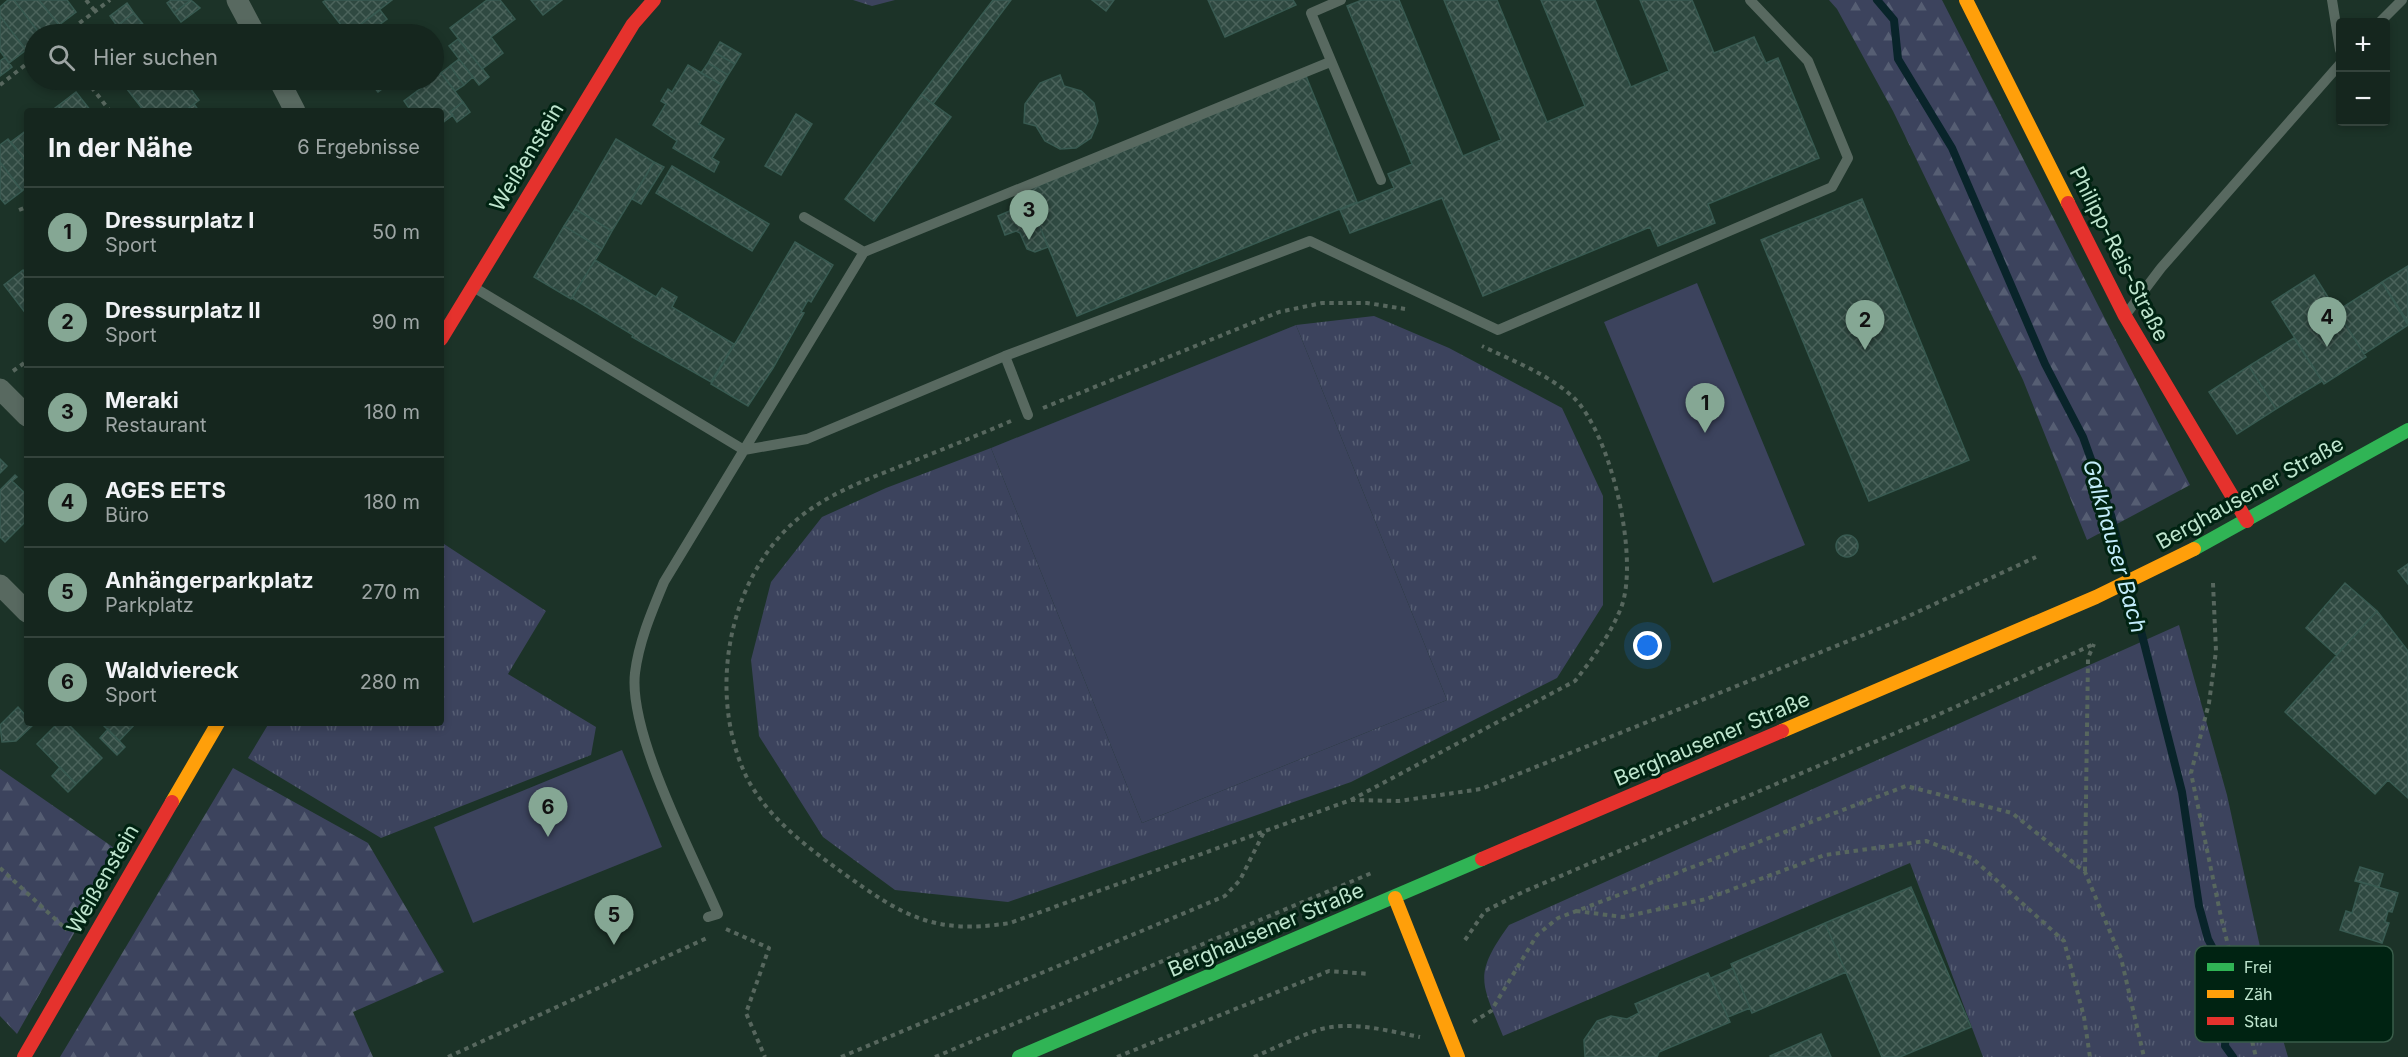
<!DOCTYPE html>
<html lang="de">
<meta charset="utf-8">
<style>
body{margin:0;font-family:Inter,sans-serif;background:#1e2e27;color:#f1f3f6}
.controls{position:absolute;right:18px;top:18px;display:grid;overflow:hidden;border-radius:6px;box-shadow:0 3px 9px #0003}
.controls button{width:54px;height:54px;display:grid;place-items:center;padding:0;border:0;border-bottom:2px solid #34433c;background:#15261e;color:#f1f3f6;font:30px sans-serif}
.you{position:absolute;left:1648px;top:646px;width:21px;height:21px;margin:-15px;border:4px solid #fff;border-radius:50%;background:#1a73e8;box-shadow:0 0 0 9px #1a73e833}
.badge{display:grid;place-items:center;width:39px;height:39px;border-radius:50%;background:#85a794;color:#111;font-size:20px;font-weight:700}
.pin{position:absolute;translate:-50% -50px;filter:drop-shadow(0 2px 3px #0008)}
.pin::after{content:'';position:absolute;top:32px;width:21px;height:18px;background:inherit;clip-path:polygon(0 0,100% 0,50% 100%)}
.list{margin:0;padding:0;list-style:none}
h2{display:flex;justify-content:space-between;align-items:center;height:78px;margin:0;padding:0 24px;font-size:26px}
h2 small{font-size:20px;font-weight:400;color:#9da5a4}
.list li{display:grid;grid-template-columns:39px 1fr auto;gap:18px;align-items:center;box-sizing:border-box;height:90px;padding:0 24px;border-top:2px solid #34433c}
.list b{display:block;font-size:22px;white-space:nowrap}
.list p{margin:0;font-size:20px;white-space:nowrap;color:#9da5a4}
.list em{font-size:20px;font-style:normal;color:#9da5a4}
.icon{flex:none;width:33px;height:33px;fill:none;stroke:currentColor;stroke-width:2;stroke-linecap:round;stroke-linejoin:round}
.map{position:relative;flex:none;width:2408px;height:1057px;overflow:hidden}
.search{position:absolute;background:#15261e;box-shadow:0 3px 9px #0003;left:24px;top:24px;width:420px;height:66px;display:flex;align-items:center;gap:15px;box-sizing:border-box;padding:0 21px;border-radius:33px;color:#9da5a4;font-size:22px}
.panel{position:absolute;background:#15261e;box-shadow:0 3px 9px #0003;left:24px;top:108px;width:420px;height:618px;border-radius:6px}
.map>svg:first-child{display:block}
.grass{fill:url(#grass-tufts)}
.forest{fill:url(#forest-firs)}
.green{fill:#3c435d}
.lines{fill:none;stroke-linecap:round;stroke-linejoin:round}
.stream{stroke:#09242a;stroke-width:8}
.building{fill:url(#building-cross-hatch);stroke:#385a51;stroke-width:1.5}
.path{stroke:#57675e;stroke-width:4;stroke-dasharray:4.5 4.5;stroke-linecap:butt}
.lane{stroke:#586960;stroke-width:10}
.street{stroke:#586960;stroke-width:21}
.fast{stroke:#30b455;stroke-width:14}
.slow{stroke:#ff9f0a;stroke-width:14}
.jam{stroke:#e5322d;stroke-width:14}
.labels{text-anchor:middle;stroke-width:6;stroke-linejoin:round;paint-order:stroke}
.street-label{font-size:21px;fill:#bee5ce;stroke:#002312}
.water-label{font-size:22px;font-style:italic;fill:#c2ecfa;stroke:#002312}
.key{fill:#002312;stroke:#395d4a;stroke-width:1.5}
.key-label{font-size:16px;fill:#bee5ce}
</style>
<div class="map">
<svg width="2408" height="1057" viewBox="0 0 2408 1057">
<defs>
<pattern id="grass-tufts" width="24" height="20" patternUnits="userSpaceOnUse" patternTransform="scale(1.5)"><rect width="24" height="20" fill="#3c435d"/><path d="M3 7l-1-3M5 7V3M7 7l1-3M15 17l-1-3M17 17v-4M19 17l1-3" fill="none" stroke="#565e73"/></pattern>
<pattern id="forest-firs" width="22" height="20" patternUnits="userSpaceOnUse" patternTransform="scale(1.5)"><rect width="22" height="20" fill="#3c435d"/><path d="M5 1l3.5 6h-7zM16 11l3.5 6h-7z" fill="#565e73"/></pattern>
<pattern id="building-cross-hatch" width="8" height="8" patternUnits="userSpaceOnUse" patternTransform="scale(1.5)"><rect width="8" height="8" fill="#2f4941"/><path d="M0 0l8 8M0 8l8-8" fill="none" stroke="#4b635b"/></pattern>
</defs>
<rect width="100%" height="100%" fill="#1c3328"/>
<path class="grass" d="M1374,316L1449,348L1562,408L1603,496V605L1557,678L1351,782L1008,902L895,890L823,837L759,736L751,660L771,582L822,517L886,488L991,448L1142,823L1447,700L1296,325Z
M441,542L546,611L508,674L596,727L591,755L381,838L248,758L269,723H441Z
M2179,625L2227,795L2272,1002L2288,1057H1983L1910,863L1503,1036C1481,982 1473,975 1509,925Z"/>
<path class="forest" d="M853,0H895L872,6Z
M1829,0H1942L2190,485L2087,540L2023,380L1893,111L1837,9Z
M233,768L368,843L444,972L353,1012L373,1057H60Z
M0,769L120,852L17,1034L0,1016Z"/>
<path class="green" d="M1697,283L1805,545L1713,583L1604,322Z
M1296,325L1447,700L1142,823L991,448Z
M622,750L662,847L473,923L434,827Z"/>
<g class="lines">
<path class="stream" d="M1877,0L1894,20L1898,59L1952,148L2045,364L2083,437L2111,515L2126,575
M2130,588L2182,792L2199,906L2208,939L2228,977L2225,1046L2233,1057"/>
</g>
<path class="building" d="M8,0H14L40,34H34V43L26,50L0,16V7Z
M14,0H39L59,25L46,34H40Z
M39,0H67L76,12L59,25Z
M171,0H191L174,13L167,3Z
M191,0L200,8L181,22L174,13Z
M326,0H392L348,34L323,2Z
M487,0H500L515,19L491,37L503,53L482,69L450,28Z
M531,0H562L543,15Z
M993,0H1011L933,104L921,95Z
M1092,0H1114L1106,11Z
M1208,0H1293L1296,5L1225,37Z
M1362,0H1399L1463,156L1501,140L1444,0H1497L1547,122L1585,106L1541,0H1595L1631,87L1669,71L1640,0H1692L1714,53L1754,37L1766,63L1778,58L1819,158L1708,204L1715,223L1658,246L1650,227L1483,296L1442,198L1350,233L1340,210L1394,188L1388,174L1412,164L1347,6Z
M127,3L134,13L117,26L110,16Z
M380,10L387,19L367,34L360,25Z
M134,13L142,23L124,34L117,26Z
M0,16L26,50L9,63L0,51Z
M142,23L149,32L146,34H126Z
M360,25L367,34H346H348Z
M397,26L404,34H387Z
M458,39L489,77L479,85L449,46Z
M720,42L741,54L735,64L714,52Z
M714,52L735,64L728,75L708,63Z
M5,57L12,67L0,76V61Z
M459,59L473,77L464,85L450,66Z
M708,63L728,75L722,85L701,73Z
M688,65L722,85L699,124L724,139L712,158L719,162L714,172L673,148L677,141L653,125L666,104L661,101L668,89L672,92Z
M450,66L464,85L455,91L441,73Z
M441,73L463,102L450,112L453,115L441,124V111H411L404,101Z
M1060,75L1064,86L1081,91L1094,103L1098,121L1091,138L1076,148L1060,149L1045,141L1036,126L1024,123L1025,104L1040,83Z
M1306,76L1357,202L1077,316L1025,191Z
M120,80H184L199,100L185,111H144Z
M368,80H394L378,92Z
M76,92L91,111H64L59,105Z
M921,95L951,117L874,221L845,199Z
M463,102L470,112L457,122L450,112Z
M194,104L199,111H185Z
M59,105L64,111H51Z
M796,114L812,124L781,175L765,166Z
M27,130V163L11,142Z
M8,139L27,163V187L22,191L0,162V145Z
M616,139L654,162L612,231L575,209Z
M0,162L22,191L5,204L0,198Z
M654,162L664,167L641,204L632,199Z
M672,166L769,224L752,251L656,193Z
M1862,199L1969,460L1869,501L1761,240Z
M1030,202L1048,247L1035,252L1027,249L1020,233L1016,231L1005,235L998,216Z
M575,209L612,231L602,249L564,226Z
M564,226L602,249L571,299L534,277Z
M795,242L833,265L811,302L808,300L801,312L804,313L773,368L748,406L711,384Z
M595,260L656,297L662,288L677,297L672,307L734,344L711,382L632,337L633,335L572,298Z
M2408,266V322L2382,282Z
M23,270L25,273L27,271V315L4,285Z
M2314,275L2366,357L2324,384L2272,302Z
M2382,282L2408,325L2364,354L2337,311Z
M2294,338L2322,381L2276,409L2249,366Z
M2249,366L2276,409L2237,434L2209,392Z
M0,459L7,466L0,473Z
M15,475L17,477L12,481L27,495V520L5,542L0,537V490Z
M1836 546a11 11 0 1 1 22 0a11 11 0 1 1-22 0Z
M2408,564V584L2398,571Z
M2345,583L2377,611L2336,655L2306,628Z
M2377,611L2408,651V798L2388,780L2375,794L2285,712Z
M18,707L27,717V723L34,724L16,741L2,742L0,725Z
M58,723H67L102,758L76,784L37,744Z
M101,723H136L119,741Z
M108,729L125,747L117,755L100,738Z
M60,767L76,784L68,792L52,776Z
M2360,867L2383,874L2379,887L2355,881Z
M2361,882L2398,893L2392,912L2388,911L2385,922L2389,923L2382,943L2340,930L2346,911L2352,913Z
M1911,887L1971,1027L1900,1057H1882L1825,923Z
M1825,923L1846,972L1752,1013L1731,964Z
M1733,968L1750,1008L1728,1017L1711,978Z
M1708,973L1730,1022L1659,1052L1657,1057H1585L1584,1040L1597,1021L1611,1016L1627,1019L1639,1013L1635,1004Z
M1821,1034L1831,1057H1771L1770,1056Z"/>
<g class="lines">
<path class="path" d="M86,0L95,11
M65,34L110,0
M86,80L110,111
M0,85L34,58
M19,210L27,207
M13,371L27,361
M1043,408L1279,312L1322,303H1367L1405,309
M1011,421C976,436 941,450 906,464C861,482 814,498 781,535C724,598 710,702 747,778C768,818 807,847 843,873C903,916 934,935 1010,923L1351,800L1399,801L1481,789L1898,621L2036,557
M2213,583L2216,651L2209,703L2191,773L2221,917L2256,1057
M1351,800L1575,681C1593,658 1610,635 1621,608C1640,559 1611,433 1573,397C1548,374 1513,361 1482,346
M0,868L67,930
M2085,871L2088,658L2094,644
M1576,911L1623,917L1706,899L1825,855L1926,841L1972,858L2064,941L2084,1017L2090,1057
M726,929L769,948L746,1013L765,1057
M1465,940L1485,911L1523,892L1933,717L2094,644
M1473,1022L1491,1011L1537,935L1558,918L1906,786L2012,813L2085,872L2121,958L2144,1057
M448,1057L709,937
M841,1057L1225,896L1240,880L1264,832
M935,1057L1374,872
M1117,1057L1329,971L1370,974
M1254,1057C1275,1048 1297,1037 1318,1030C1351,1020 1388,1031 1420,1037"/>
<path class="lane" d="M1341,0L1311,13L1381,180
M2332,0L2340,50
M2380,22L2402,0
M804,217L864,252L1330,62
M475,288L744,450L807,439L1005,356L1310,241L1498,330L1832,187L1848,158L1808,61L1750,0
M2127,313L2161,268L2340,64
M1005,356L1028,415
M708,917L718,914C693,855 628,734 635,673C639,641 652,611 664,582L864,252"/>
<path class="street" d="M237,0L255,34
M279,80L295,111
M0,389L27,416
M0,585L27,612"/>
<path class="fast" d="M2194,549L2408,430
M1019,1057L1482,859"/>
<path class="slow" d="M1966,0L2068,203
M1782,731L2096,597L2194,549
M172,802L218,723
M1395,898L1458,1057"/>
<path class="jam" d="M2068,203L2125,316L2247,521
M441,339L633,24L654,0
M1482,859L1782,731
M24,1057L172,802"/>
</g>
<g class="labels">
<g class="street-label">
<text transform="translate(527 157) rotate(-59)" y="7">Weißenstein</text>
<text transform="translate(2119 254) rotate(63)" y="7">Philipp-Reis-Straße</text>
<text transform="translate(2250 493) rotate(-29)" y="7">Berghausener Straße</text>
<text transform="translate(1712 739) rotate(-23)" y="7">Berghausener Straße</text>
<text transform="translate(103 879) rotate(-60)" y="7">Weißenstein</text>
<text transform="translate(1266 930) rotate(-23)" y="7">Berghausener Straße</text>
</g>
<g class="water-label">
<text transform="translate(2115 546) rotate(74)" y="8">Galkhauser Bach</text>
</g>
</g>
<rect x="2195" y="946" width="198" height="96" rx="9" class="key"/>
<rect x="2207" y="963" width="27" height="8" fill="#30b455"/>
<rect x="2207" y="990" width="27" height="8" fill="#ff9f0a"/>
<rect x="2207" y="1017" width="27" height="8" fill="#e5322d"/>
<g class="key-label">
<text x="2244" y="973">Frei</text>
<text x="2244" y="1000">Zäh</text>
<text x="2244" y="1027">Stau</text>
</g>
</svg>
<div class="controls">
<button>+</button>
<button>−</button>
</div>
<div class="you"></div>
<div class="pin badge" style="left:1705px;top:433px">1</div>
<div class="pin badge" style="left:1865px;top:350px">2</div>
<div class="pin badge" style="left:1029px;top:240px">3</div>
<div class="pin badge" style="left:2327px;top:347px">4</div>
<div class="pin badge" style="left:614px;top:945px">5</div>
<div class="pin badge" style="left:548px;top:837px">6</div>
<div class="search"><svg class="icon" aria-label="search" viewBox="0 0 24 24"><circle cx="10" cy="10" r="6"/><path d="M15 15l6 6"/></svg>Hier suchen</div>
<section class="panel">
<h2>In der Nähe<small>6 Ergebnisse</small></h2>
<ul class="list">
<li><span class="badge">1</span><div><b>Dressurplatz I</b><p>Sport</p></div><em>50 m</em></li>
<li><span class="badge">2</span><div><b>Dressurplatz II</b><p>Sport</p></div><em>90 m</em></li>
<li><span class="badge">3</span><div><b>Meraki</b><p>Restaurant</p></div><em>180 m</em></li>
<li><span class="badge">4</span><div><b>AGES EETS</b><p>Büro</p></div><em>180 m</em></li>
<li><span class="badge">5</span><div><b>Anhängerparkplatz</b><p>Parkplatz</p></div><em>270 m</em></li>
<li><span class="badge">6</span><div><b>Waldviereck</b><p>Sport</p></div><em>280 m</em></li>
</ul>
</section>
</div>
